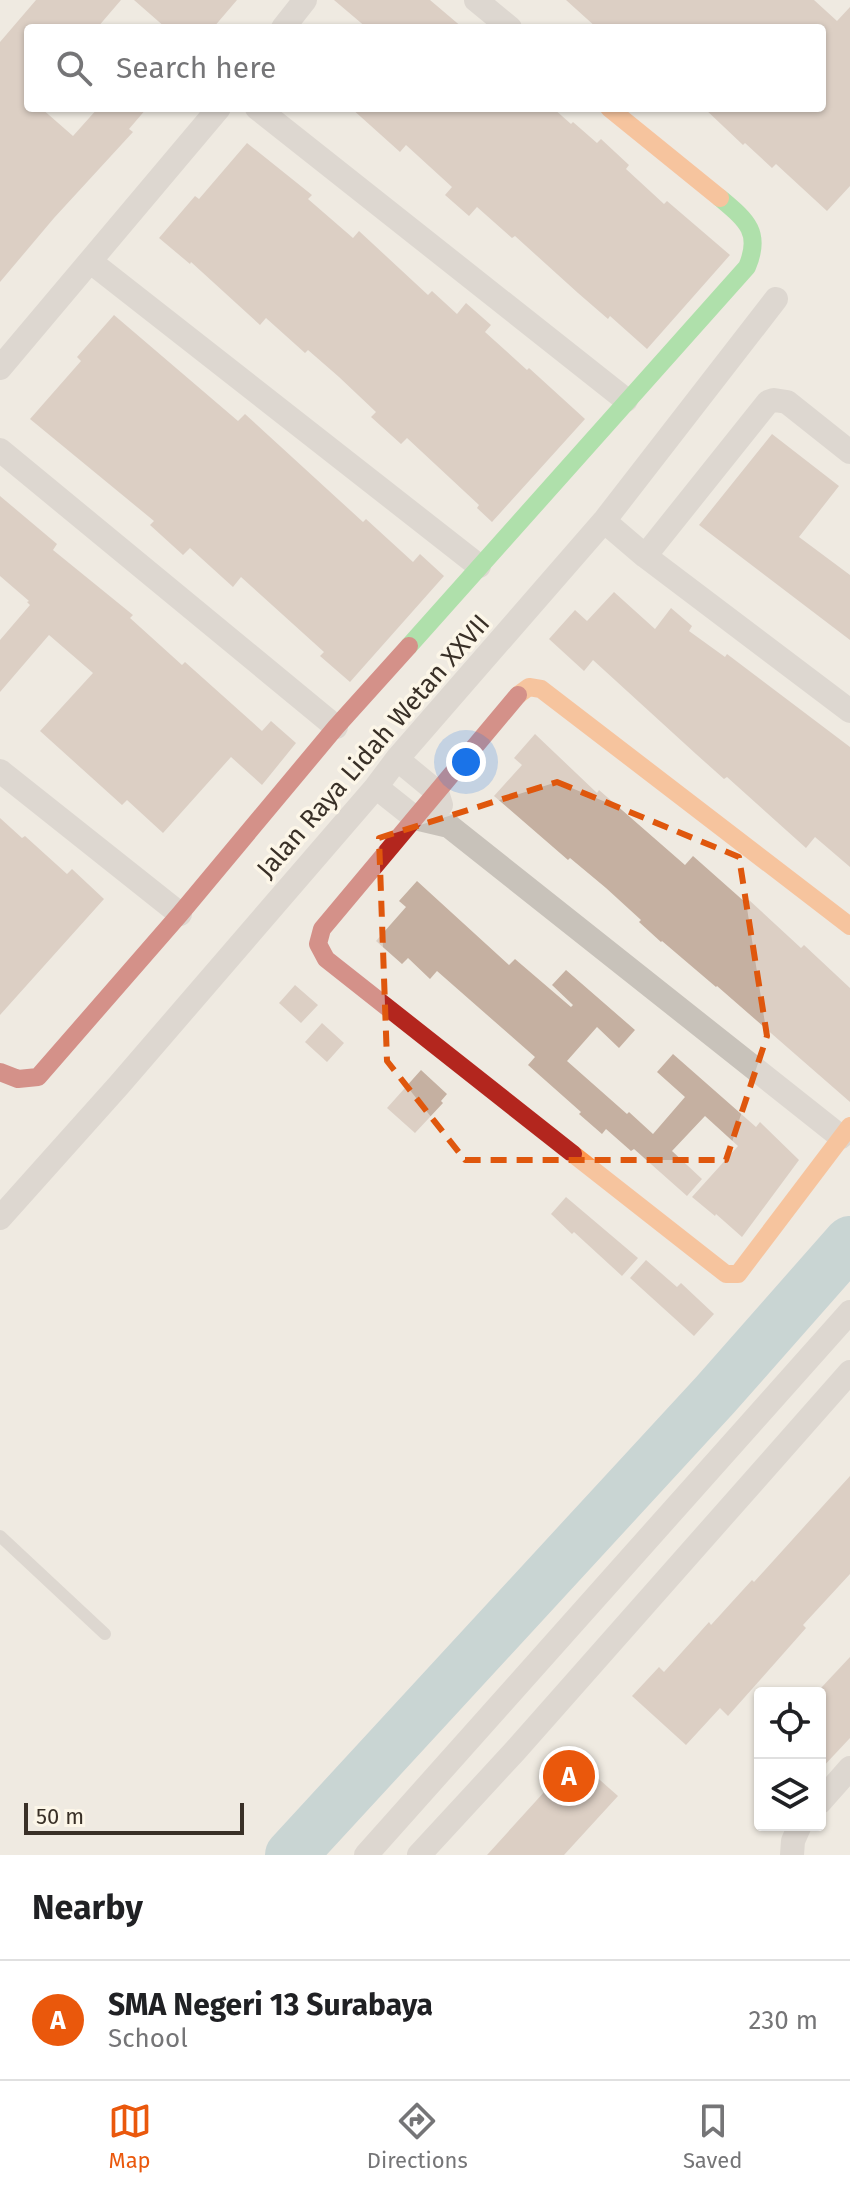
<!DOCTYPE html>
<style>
body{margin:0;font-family:"Fira Sans",sans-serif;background:#f2f2f2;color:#202124}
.controls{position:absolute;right:24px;bottom:24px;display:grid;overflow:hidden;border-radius:8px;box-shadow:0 2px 6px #0004}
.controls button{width:72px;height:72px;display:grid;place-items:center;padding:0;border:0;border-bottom:2px solid #e0e0e0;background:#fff;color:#202124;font:40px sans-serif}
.scale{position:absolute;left:24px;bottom:20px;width:220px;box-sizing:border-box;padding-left:8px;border:4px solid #393027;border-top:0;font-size:22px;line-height:28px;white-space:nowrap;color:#393027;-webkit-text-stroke:6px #fcf6e8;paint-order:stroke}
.you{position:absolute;left:466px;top:762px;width:28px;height:28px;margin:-20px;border:6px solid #fff;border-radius:50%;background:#1a73e8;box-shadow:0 0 0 12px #1a73e833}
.badge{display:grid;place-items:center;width:52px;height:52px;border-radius:50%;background:#ea580c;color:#fff;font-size:26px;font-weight:700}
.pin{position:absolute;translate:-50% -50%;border:4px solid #fff;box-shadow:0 2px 8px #0006}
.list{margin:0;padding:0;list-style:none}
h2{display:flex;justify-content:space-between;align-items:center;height:104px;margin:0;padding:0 32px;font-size:34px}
h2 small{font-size:26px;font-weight:400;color:#757577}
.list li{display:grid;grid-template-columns:52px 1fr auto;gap:24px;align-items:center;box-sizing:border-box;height:120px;padding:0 32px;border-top:2px solid #e0e0e0}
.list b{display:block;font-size:30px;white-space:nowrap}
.list p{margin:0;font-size:26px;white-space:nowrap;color:#757577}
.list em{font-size:26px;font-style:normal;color:#757577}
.icon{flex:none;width:44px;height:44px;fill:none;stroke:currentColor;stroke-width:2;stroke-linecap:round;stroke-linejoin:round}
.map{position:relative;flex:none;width:850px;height:1855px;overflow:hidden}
.search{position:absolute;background:#fff;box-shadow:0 2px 6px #0004;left:24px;right:24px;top:24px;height:88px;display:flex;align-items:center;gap:20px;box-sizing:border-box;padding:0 28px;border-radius:8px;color:#757577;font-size:30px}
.sheet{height:224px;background:#fff}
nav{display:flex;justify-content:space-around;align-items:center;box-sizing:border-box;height:112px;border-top:2px solid #e0e0e0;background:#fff;font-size:22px;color:#757577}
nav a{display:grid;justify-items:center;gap:4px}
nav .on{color:#ea580c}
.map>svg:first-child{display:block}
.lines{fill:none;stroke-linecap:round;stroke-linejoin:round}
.river{stroke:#9bbcc2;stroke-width:52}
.building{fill:#c5b0a1}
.lane{stroke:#c8c2ba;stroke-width:12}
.street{stroke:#c8c2ba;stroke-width:24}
.fast{stroke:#63d668;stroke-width:18}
.slow{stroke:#ff974d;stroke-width:18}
.jam{stroke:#b3261e;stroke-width:18}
.marked{fill:none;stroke:#df570d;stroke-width:6;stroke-dasharray:16 10;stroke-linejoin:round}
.labels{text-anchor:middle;stroke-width:7;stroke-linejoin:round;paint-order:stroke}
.street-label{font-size:26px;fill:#393027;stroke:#fcf6e8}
</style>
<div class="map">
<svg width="850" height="1855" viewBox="0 0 850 1855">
<rect width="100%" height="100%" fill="#efeae1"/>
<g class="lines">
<path class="river" d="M291,1855L715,1395L850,1242"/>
</g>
<path class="building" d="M36,0H121L97,28H28V108H41L73,136L98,108H147L129,129L133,132L54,218L0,282V42Z
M134,0H237L213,28H166Z
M334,0H430L463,28H367Z
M566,0H814L837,21L850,7V186L827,211L776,164L772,168L745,143L743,145L704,108H822V28H597Z
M351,108H553L571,124L573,122L597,143L601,139L629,165L626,169L664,204L667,201L730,255L647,349L610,316L608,319L578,293L515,236L512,238L477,207L469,216L445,195L452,187L406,145L400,152Z
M247,143L312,195L308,199L353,238L359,231L428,295L432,291L457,314L466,303L491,325L485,332L527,370L529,368L585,419L492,522L477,508L479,505L407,438L401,444L371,417L376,412L339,377L308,350L305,353L266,318L260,325L191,262L190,264L159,238L195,196L199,199Z
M114,315L238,421L245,414L363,522L366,519L413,562L420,554L444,576L350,682L320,656L324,652L241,577L233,587L190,548L183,555L150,525L154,521L30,419L81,361L77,357Z
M772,434L839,486L799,537L850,575V640L699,525Z
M0,496L57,544L53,550L133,615L130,618L182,665L185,662L262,731L271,721L296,743L262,785L231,757L163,833L127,800L122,805L40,731L93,673L49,635L0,692V640L30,605L27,602L29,601L0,576Z
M614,592L655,629L671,608L692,626L689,631L725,657L727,654L850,747V867L815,837L806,848L727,777L724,779L696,754L593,660L584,671L549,639L575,610L587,621Z
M535,734L597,793L599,790L685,865L693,856L746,903L749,900L801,948L804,945L850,988V1102L717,986L716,987L662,941L661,942L639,922L641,920L606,888L570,858L568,860L494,796L522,765L514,758Z
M0,818L22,838L25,836L67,874L72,869L104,899L0,1015Z
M417,881L509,965L515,959L571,1007L573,1005L552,985L566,970L635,1030L619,1048L597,1027L567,1061L627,1114L629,1112L653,1134L685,1097L657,1072L673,1054L756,1127L760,1122L799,1160L742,1237L716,1214L715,1216L692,1197L738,1146L705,1116L672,1151L702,1179L687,1196L634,1149L631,1151L606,1129L602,1134L579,1114L581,1112L528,1065L535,1057L437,971L430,979L408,958L402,964L376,941L406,907L399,901Z
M295,985L318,1005L301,1023L279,1003Z
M322,1023L344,1043L327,1062L305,1042Z
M421,1070L447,1094L441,1101L443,1103L415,1133L387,1108Z
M566,1197L638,1258L622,1276L574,1232L572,1234L551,1214Z
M646,1260L677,1287L681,1283L714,1314L694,1336L630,1278Z
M850,1476V1574L803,1625L806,1628L728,1716L720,1708L686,1745L632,1696L659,1667L664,1672L709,1622L711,1625L752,1580L754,1582Z
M850,1657V1738L820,1770V1689Z
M575,1758L618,1796L564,1855H487Z"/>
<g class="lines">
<path class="lane" d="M0,1536L105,1634"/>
<path class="street" d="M476,0L510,28
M283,28L305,0
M257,108L626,400
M91,262L479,566
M0,368L219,108
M0,450L336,727
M604,521L645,556L850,711
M645,556L768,402L774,400L787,402L850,452
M397,759L437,792L441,805
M0,771L180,914
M376,787L415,818L449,826L841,1137
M0,1218L119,1085L376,787L397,759L604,521L776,299
M820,1802L850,1768
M366,1855L850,1312
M419,1855L515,1751L850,1372
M792,1855L793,1841L800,1825"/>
<path class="fast" d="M409,646L747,267C762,232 746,220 720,198"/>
<path class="slow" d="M609,108L720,198
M518,695L529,687L541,689L850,926
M573,1154L726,1274H738L850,1126"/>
<path class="jam" d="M518,695L322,929L318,944L326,959L573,1154
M0,1072L18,1079L38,1077L180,914L336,727L409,646"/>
</g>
<path d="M0 0H850V1855H0ZM557,782L739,857L767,1036L726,1160H465L387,1061L379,838Z" fill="#efeae1" fill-opacity=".55" fill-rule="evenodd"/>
<path class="marked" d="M557,782L739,857L767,1036L726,1160H465L387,1061L379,838Z"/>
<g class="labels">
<g class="street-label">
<text transform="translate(373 746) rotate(-49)" y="9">Jalan Raya Lidah Wetan XXVII</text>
</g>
</g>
</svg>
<div class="controls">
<button><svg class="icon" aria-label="locate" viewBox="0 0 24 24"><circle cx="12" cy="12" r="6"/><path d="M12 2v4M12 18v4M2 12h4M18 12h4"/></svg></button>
<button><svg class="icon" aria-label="layers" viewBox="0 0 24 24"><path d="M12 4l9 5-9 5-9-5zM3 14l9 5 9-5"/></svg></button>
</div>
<div class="scale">50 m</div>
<div class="you"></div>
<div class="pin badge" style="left:569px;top:1776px">A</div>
<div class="search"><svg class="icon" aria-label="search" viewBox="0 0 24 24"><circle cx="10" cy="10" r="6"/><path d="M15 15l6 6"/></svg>Search here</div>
</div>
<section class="sheet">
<h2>Nearby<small></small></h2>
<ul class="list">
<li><span class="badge">A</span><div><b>SMA Negeri 13 Surabaya</b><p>School</p></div><em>230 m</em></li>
</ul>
</section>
<nav>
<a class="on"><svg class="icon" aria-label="map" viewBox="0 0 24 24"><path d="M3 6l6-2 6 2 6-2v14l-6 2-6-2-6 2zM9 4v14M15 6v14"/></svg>Map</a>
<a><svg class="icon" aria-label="directions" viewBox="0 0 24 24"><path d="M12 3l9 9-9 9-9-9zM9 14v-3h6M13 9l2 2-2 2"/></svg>Directions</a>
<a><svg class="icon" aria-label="saved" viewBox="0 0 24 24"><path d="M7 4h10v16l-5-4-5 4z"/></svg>Saved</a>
</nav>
